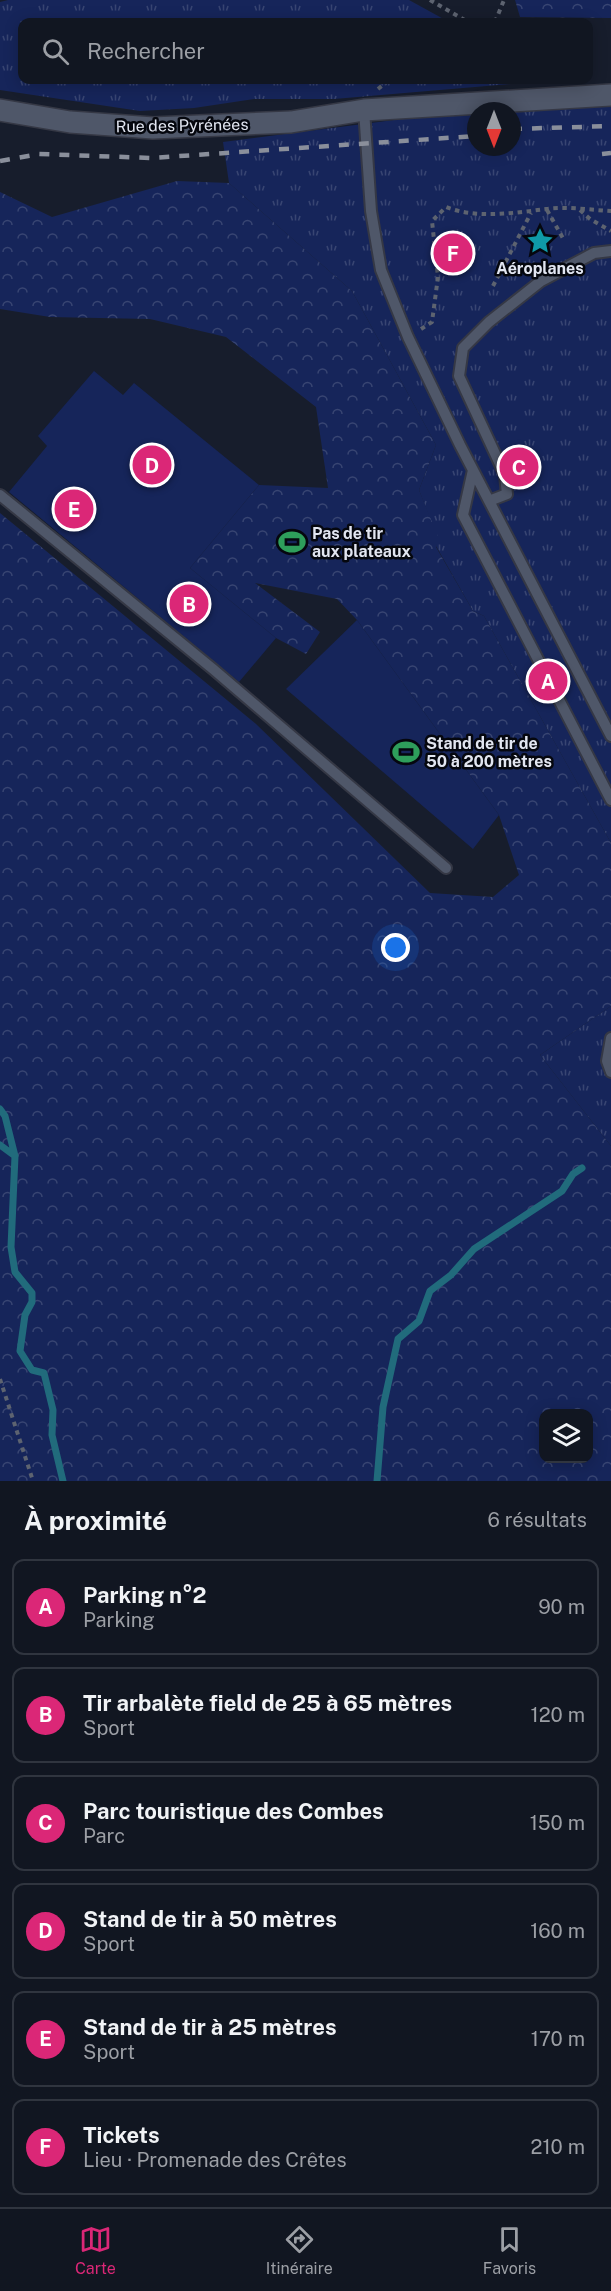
<!DOCTYPE html>
<html lang="fr">
<meta charset="utf-8">
<style>
body{margin:0;font-family:"Public Sans",sans-serif;background:#1e232e;color:#f1f3f6}
.controls{position:absolute;right:18px;bottom:18px;display:grid;overflow:hidden;border-radius:12px;box-shadow:0 3px 15px #0003}
.controls button{width:54px;height:54px;display:grid;place-items:center;padding:0;border:0;border-bottom:2px solid #30353f;background:#111621;color:#f1f3f6;font:30px sans-serif}
.compass{position:absolute;left:467px;top:102px;width:54px;height:54px;border-radius:50%;background:#111621;box-shadow:0 3px 15px #0003;rotate:180deg}
.you{position:absolute;left:396px;top:948px;width:21px;height:21px;margin:-15px;border:4px solid #fff;border-radius:50%;background:#1a73e8;box-shadow:0 0 0 9px #1a73e833}
.badge{display:grid;place-items:center;width:39px;height:39px;border-radius:50%;background:#db2777;color:#fff;font-size:20px;font-weight:700}
.pin{position:absolute;translate:-50% -50%;border:3px solid #fff;box-shadow:0 2px 6px #0006}
.list{margin:0;padding:0;list-style:none}
h2{display:flex;justify-content:space-between;align-items:center;height:78px;margin:0;padding:0 24px;font-size:26px}
h2 small{font-size:20px;font-weight:400;color:#9c9fa5}
.list li{display:grid;grid-template-columns:39px 1fr auto;gap:18px;align-items:center;box-sizing:border-box;height:96px;margin:0 12px 12px;padding:0 12px;border:2px solid #30353f;border-radius:12px}
.list b{display:block;font-size:22px;white-space:nowrap}
.list p{margin:0;font-size:20px;white-space:nowrap;color:#9c9fa5}
.list em{font-size:20px;font-style:normal;color:#9c9fa5}
.icon{flex:none;width:33px;height:33px;fill:none;stroke:currentColor;stroke-width:2;stroke-linecap:round;stroke-linejoin:round}
.map{position:relative;flex:none;width:611px;height:1481px;overflow:hidden}
.search{position:absolute;background:#111621;box-shadow:0 3px 15px #0003;left:18px;right:18px;top:18px;height:66px;display:flex;align-items:center;gap:15px;box-sizing:border-box;padding:0 21px;border-radius:12px;color:#9c9fa5;font-size:22px}
.sheet{height:726px;background:#111621}
nav{display:flex;justify-content:space-around;align-items:center;box-sizing:border-box;height:84px;border-top:2px solid #30353f;background:#111621;font-size:16px;color:#9c9fa5}
nav a{display:grid;justify-items:center;gap:3px}
nav .on{color:#db2777}
.map>svg:first-child{display:block}
.grass{fill:url(#grass-tufts)}
.forest{fill:url(#forest-crowns);fill-rule:evenodd}
.pitch{fill:#16255a}
.lines{fill:none;stroke-linecap:round;stroke-linejoin:round}
.stream{stroke:#216b7c;stroke-width:7}
.lane-casing{stroke:#353845;stroke-width:14}
.street-casing{stroke:#353845;stroke-width:24}
.path{stroke:#5d6370;stroke-width:4;stroke-dasharray:4.5 4.5;stroke-linecap:butt}
.lane{stroke:#4f5769;stroke-width:10}
.street{stroke:#4f5769;stroke-width:21}
.rail{stroke:#8a8f9b;stroke-width:4.5;stroke-dasharray:10 10;stroke-linecap:butt}
.labels{text-anchor:middle;stroke-width:5;stroke-linejoin:round;paint-order:stroke}
.street-label{font-size:16px;fill:#e2e6f1;stroke:#05070e}
.poi-label{font-size:16px;font-weight:bold;fill:#e2e6f1;stroke:#05070e;text-anchor:start}
</style>
<div class="map">
<svg width="611" height="1481" viewBox="0 0 611 1481">
<defs>
<pattern id="grass-tufts" width="24" height="20" patternUnits="userSpaceOnUse" patternTransform="scale(1.5)"><rect width="24" height="20" fill="#16255a"/><path d="M3 7l-1-3M5 7V3M7 7l1-3M15 17l-1-3M17 17v-4M19 17l1-3" fill="none" stroke="#384572"/></pattern>
<pattern id="forest-crowns" width="20" height="18" patternUnits="userSpaceOnUse" patternTransform="scale(1.5)"><rect width="20" height="18" fill="#16255a"/><path d="M2 6a3 3 0 1 1 6 0M12 15a3 3 0 1 1 6 0" fill="none" stroke="#384572"/></pattern>
</defs>
<rect width="100%" height="100%" fill="#171d2c"/>
<path class="grass" d="M8,0H409L449,22H22V80H508L511,84L334,99H254L194,108L140,111L0,90V2Z
M611,106V843L484,616L473,611L436,546L438,539L419,490L436,445L352,291L229,183L223,142L410,118L476,114V147H512V112Z
M611,1006V1146L540,1055Z"/>
<path class="forest" d="M515,0H611V18L520,17Z
M177,181L229,183L352,291L436,445L419,490L439,539L436,547L473,611L484,616L611,843V1006L540,1055L611,1146V1481H0V513L256,724L430,893L493,897L519,875L499,815L357,620L337,599L255,583L320,632L306,654L276,638L190,568L259,485L328,488L316,407L226,337L150,319L50,317L0,309V192L52,217ZM544,1414H588V1458H544Z"/>
<path class="pitch" d="M94,371L123,395L134,383L259,485L190,568L276,638L239,682L9,492L47,446L38,436Z
M357,620L499,815L473,849L286,689Z"/>
<g class="lines">
<path class="stream" d="M0,1109L5,1116L15,1156L11,1247L15,1272L32,1293V1302L25,1315L20,1351L32,1370L44,1373L53,1410L52,1435L63,1481
M0,1145L15,1156
M377,1481L383,1407L398,1339L419,1321L430,1291L451,1275L474,1249L562,1191L573,1174L582,1168"/>
<defs>
<path id="lane" d="M364,110L371,211L381,270L408,337L460,445L611,736
M473,470L463,515L611,800
M0,495L213,669L446,868
M489,501L507,494L505,475L459,376L463,348L489,322L541,281L594,253L611,251
M611,1038L607,1061L611,1072"/>
<path id="street" d="M0,110L70,122L153,128L291,122L364,110L611,95"/>
</defs>
<use href="#lane" class="lane-casing"/>
<use href="#street" class="street-casing"/>
<path class="path" d="M430,0L468,22
M495,22L504,0
M378,89L389,80
M547,210L564,240
M580,210L590,219L611,231
M493,286L531,213
M421,329L432,322L438,277L432,221L446,207C476,219 514,213 546,209C567,206 590,210 611,211
M0,1379L33,1481"/>
<use href="#lane" class="lane"/>
<use href="#street" class="street"/>
<path class="rail" d="M512,129L611,126
M602,154L611,153
M0,161L39,154L151,158L476,136"/>
</g>
<defs>
<symbol id="sight-bare" viewBox="-9 -9 18 18"><path d="M0-6L1.8-2.2L6-1.7L2.9 1.2L3.7 5.4L0 3.3L-3.7 5.4L-2.9 1.2L-6-1.7L-1.8-2.2Z" fill="#0f9aa8" stroke="#05070e" stroke-width="2.5" paint-order="stroke"/></symbol>
<symbol id="stadium-bare" viewBox="-9 -9 18 18"><path d="M0-5a6.5 5 0 1 0 0 10a6.5 5 0 1 0 0-10ZM-3.5-1.8h7v3.6h-7Z" fill="#2e9e5b" stroke="#05070e" stroke-width="2.5" paint-order="stroke"/></symbol>
</defs>
<g fill-rule="evenodd">
<use href="#sight-bare" x="521" y="222" width="38" height="38"/>
<use href="#stadium-bare" x="273" y="523" width="38" height="38"/>
<use href="#stadium-bare" x="387" y="733" width="38" height="38"/>
</g>
<g class="labels">
<g class="street-label">
<text transform="translate(182 125) rotate(-1)" y="6">Rue des Pyrénées</text>
</g>
<g class="poi-label">
<text x="540" y="274" text-anchor="middle">Aéroplanes</text>
<text x="312" y="539">Pas de tir<tspan x="312" dy="18">aux plateaux</tspan></text>
<text x="426" y="749">Stand de tir de<tspan x="426" dy="18">50 à 200 mètres</tspan></text>
</g>
</g>
</svg>
<div class="controls">
<button><svg class="icon" aria-label="layers" viewBox="0 0 24 24"><path d="M12 4l9 5-9 5-9-5zM3 14l9 5 9-5"/></svg></button>
</div>
<svg class="compass" viewBox="-18 -18 36 36"><path d="M0-13l5 13h-10z" fill="#e53935"/><path d="M0 13l5-13h-10z" fill="#9c9fa5"/></svg>
<div class="you"></div>
<div class="pin badge" style="left:548px;top:681px">A</div>
<div class="pin badge" style="left:189px;top:604px">B</div>
<div class="pin badge" style="left:519px;top:467px">C</div>
<div class="pin badge" style="left:152px;top:465px">D</div>
<div class="pin badge" style="left:74px;top:509px">E</div>
<div class="pin badge" style="left:453px;top:253px">F</div>
<div class="search"><svg class="icon" aria-label="search" viewBox="0 0 24 24"><circle cx="10" cy="10" r="6"/><path d="M15 15l6 6"/></svg>Rechercher</div>
</div>
<section class="sheet">
<h2>À proximité<small>6 résultats</small></h2>
<ul class="list">
<li><span class="badge">A</span><div><b>Parking n°2</b><p>Parking</p></div><em>90 m</em></li>
<li><span class="badge">B</span><div><b>Tir arbalète field de 25 à 65 mètres</b><p>Sport</p></div><em>120 m</em></li>
<li><span class="badge">C</span><div><b>Parc touristique des Combes</b><p>Parc</p></div><em>150 m</em></li>
<li><span class="badge">D</span><div><b>Stand de tir à 50 mètres</b><p>Sport</p></div><em>160 m</em></li>
<li><span class="badge">E</span><div><b>Stand de tir à 25 mètres</b><p>Sport</p></div><em>170 m</em></li>
<li><span class="badge">F</span><div><b>Tickets</b><p>Lieu · Promenade des Crêtes</p></div><em>210 m</em></li>
</ul>
</section>
<nav>
<a class="on"><svg class="icon" aria-label="map" viewBox="0 0 24 24"><path d="M3 6l6-2 6 2 6-2v14l-6 2-6-2-6 2zM9 4v14M15 6v14"/></svg>Carte</a>
<a><svg class="icon" aria-label="directions" viewBox="0 0 24 24"><path d="M12 3l9 9-9 9-9-9zM9 14v-3h6M13 9l2 2-2 2"/></svg>Itinéraire</a>
<a><svg class="icon" aria-label="saved" viewBox="0 0 24 24"><path d="M7 4h10v16l-5-4-5 4z"/></svg>Favoris</a>
</nav>
